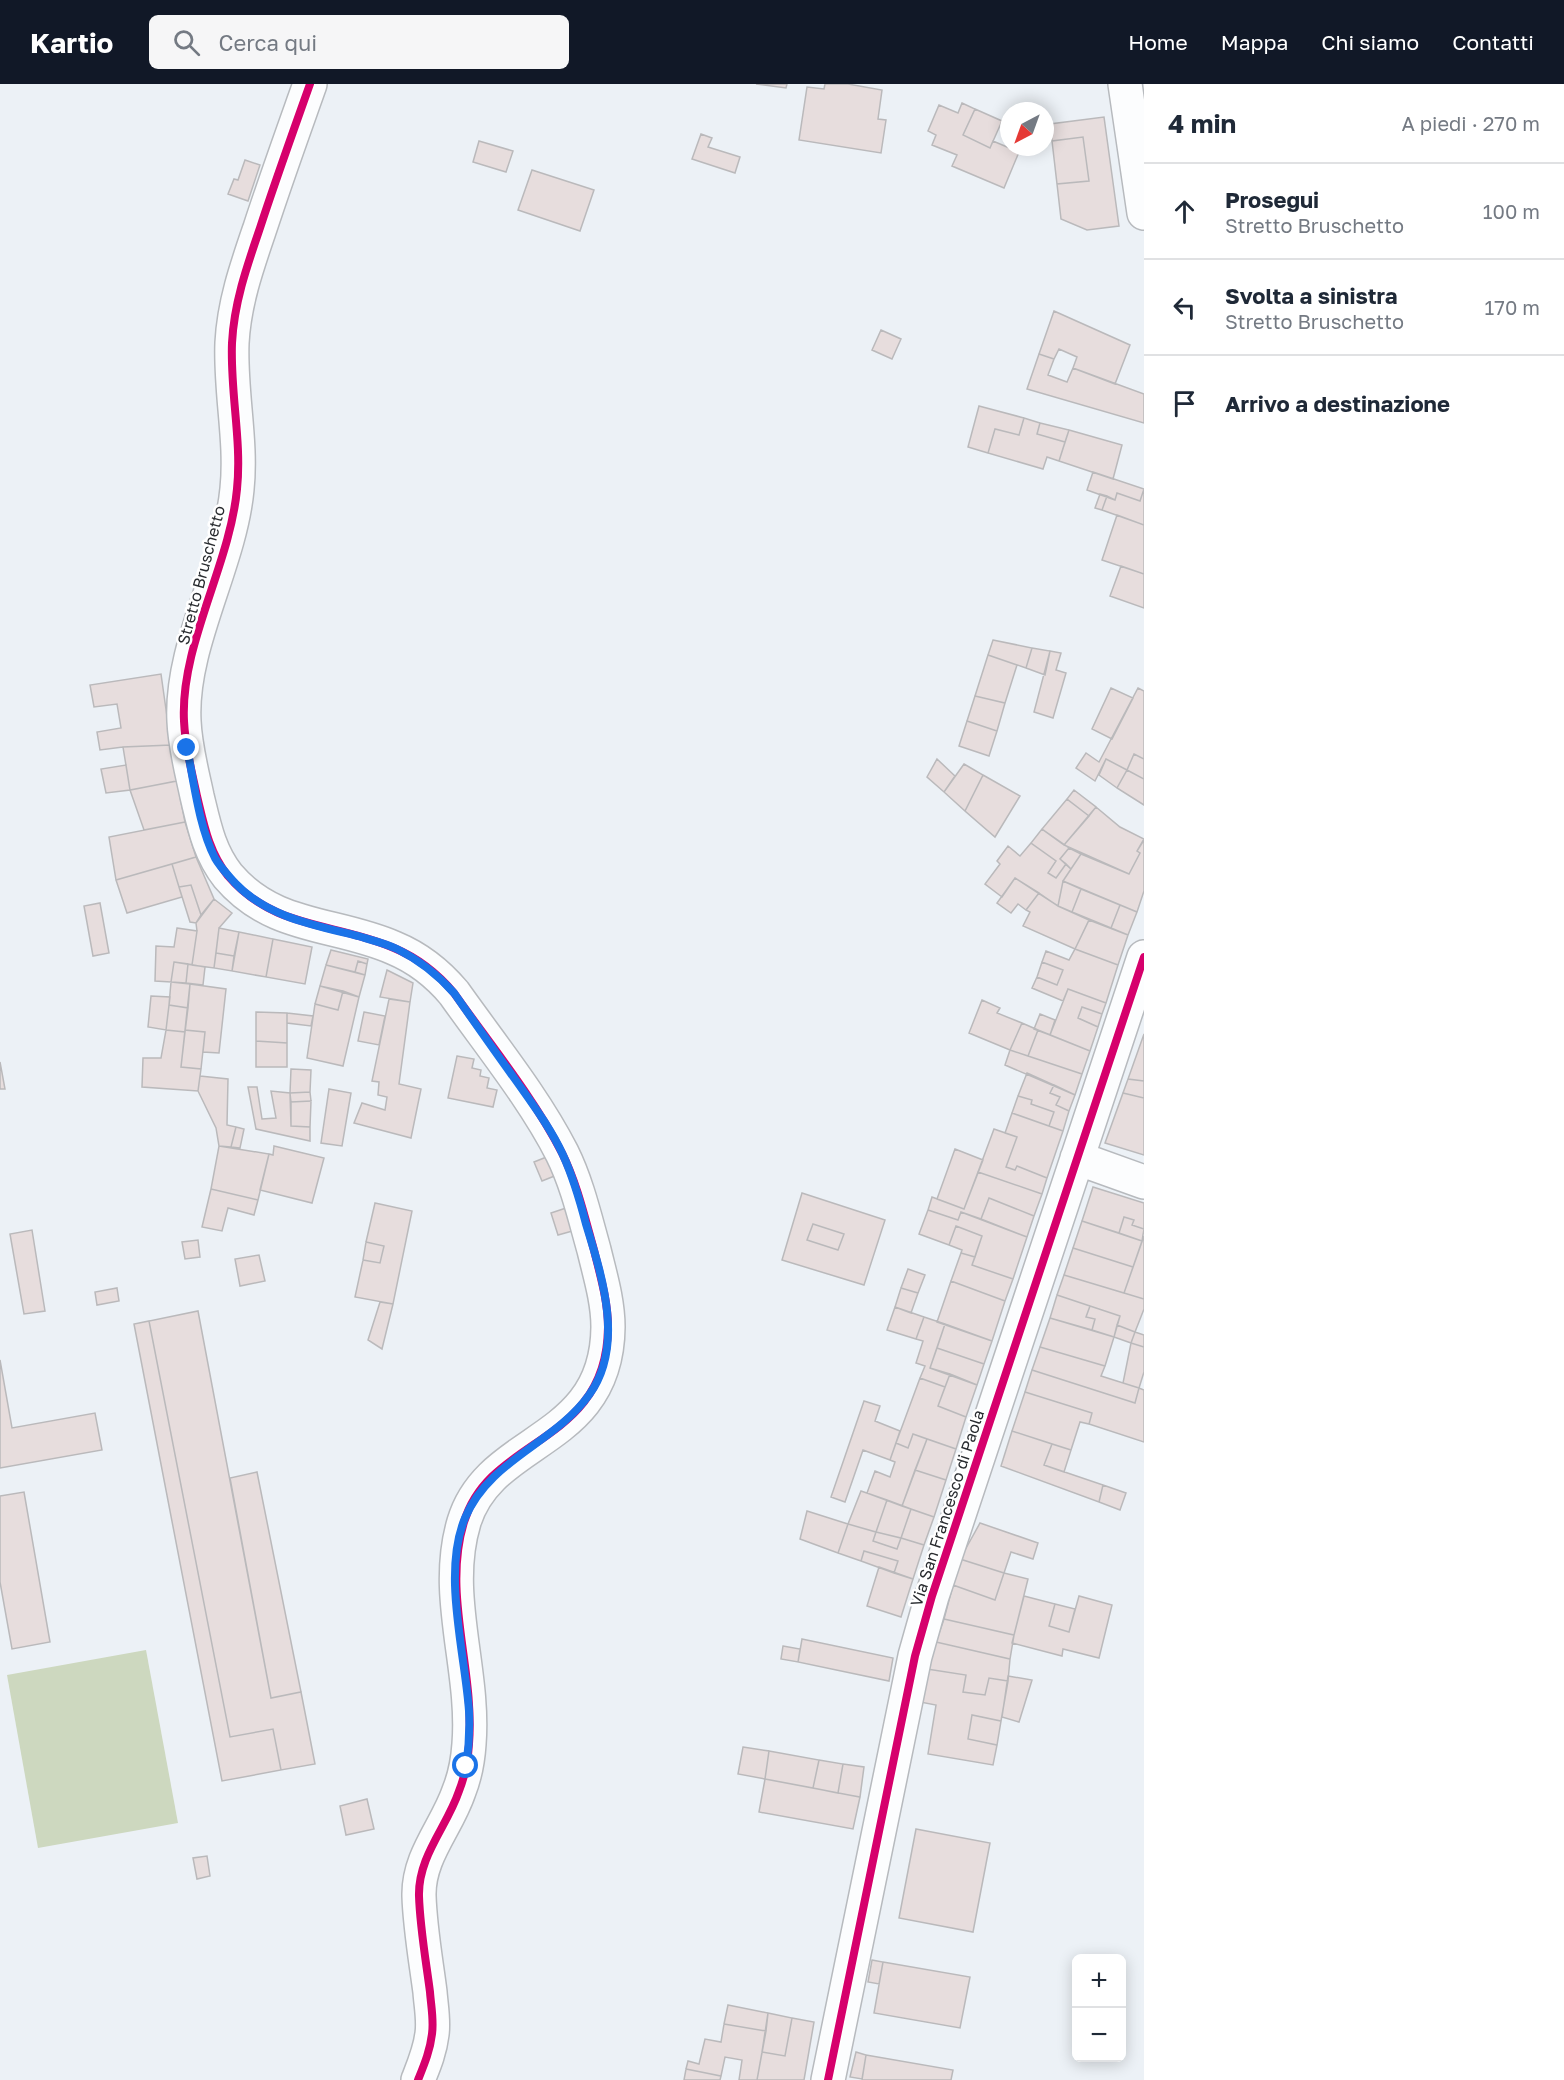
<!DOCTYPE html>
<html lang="it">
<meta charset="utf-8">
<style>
body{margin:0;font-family:"Golos Text",sans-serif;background:#f6f6f7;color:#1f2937}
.controls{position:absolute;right:18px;bottom:18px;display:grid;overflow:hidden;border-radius:9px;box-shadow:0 3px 15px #0003}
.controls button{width:54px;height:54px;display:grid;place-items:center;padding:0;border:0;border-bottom:2px solid #e0e1e3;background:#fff;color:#1f2937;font:30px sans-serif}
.compass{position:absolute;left:1000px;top:18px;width:54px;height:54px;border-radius:50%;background:#fff;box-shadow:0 3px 15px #0003;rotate:221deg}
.stop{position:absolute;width:18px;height:18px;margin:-14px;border:4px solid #1a73e8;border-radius:50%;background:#fff}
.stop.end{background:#1a73e8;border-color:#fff;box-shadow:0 2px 6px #0008}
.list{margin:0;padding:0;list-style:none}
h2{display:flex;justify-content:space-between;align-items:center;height:78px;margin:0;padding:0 24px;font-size:26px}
h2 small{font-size:20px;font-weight:400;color:#747a83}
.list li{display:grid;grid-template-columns:39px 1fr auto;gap:18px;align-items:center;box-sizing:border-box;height:96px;padding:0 24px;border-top:2px solid #e0e1e3}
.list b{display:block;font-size:22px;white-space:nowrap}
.list p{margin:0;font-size:20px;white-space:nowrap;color:#747a83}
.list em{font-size:20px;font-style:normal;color:#747a83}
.icon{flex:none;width:33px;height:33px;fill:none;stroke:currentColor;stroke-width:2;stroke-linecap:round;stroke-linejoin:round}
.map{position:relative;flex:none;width:1144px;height:1996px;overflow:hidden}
header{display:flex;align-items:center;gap:36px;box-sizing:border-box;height:84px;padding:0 30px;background:#111827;color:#fff}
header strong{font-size:28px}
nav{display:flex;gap:33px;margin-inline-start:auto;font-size:21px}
.search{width:420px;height:54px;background:#f6f6f7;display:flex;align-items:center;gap:15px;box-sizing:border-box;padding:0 21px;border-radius:9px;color:#747a83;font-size:22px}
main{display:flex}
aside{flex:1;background:#fff}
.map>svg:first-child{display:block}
.green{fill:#cdd8bf}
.building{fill:#e7dddd;stroke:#bab9bb;stroke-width:1.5}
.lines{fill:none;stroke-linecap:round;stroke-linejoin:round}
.minor-casing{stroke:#b7babe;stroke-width:36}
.minor{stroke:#fcfdfe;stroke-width:33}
.cycleway-casing{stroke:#fff;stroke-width:11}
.cycleway{stroke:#d6006c;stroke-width:8}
.route{stroke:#1a73e8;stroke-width:8}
.labels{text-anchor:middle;stroke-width:5;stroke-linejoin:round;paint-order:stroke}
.street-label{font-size:16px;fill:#282b2f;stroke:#fff}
</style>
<header>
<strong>Kartio</strong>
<div class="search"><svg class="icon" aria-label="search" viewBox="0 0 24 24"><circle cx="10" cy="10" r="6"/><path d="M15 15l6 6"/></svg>Cerca qui</div>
<nav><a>Home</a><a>Mappa</a><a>Chi siamo</a><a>Contatti</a></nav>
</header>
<main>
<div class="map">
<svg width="1144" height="1996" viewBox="0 0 1144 1996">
<rect width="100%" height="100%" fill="#ecf1f6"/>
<path class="green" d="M146,1566L178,1739L38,1764L7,1591Z"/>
<path class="building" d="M756,0H787L786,4Z
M825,0H848L882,6L878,35L886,36L881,69L799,56L807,3L824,5Z
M962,19L975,25L963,51L990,64L993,57L1019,68L1004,104L952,82L957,71L932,61L936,51L928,47L939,21L958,29Z
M975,25L1002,37L990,64L963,51Z
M1104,33L1119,142L1087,146L1061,135L1057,100L1089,97L1083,53L1052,57L1050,40Z
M701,50L712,54L708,63L740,73L735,89L692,75Z
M1083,53L1089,97L1057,100L1052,57Z
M479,57L513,67L506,88L473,78Z
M245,76L260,81L248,117L228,110L234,95L238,96Z
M532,86L594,106L580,147L518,126Z
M1054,227L1130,261L1115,300L1073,284L1077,273L1059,265L1054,275L1039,270Z
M881,246L901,255L892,275L872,266Z
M1039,270L1054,275L1048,291L1067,298L1073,284L1144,310V339L1027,305Z
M979,322L1024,334L1019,351L995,345L988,369L968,363Z
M1024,334L1040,339L1037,350L1065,358L1059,377L1047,373L1043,385L988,369L995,345L1019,351Z
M1040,339L1069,346L1065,358L1037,350Z
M1069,346L1122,361L1113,395L1059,377Z
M1093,388L1144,405L1140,417L1117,409L1115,416L1087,406Z
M1144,405V441L1102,426L1107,412L1115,416L1117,409L1140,417Z
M1100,410L1107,412L1102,426L1095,424Z
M1117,431L1144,441V490L1102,476Z
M1121,482L1144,490V524L1110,512Z
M993,556L1032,564L1026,584L988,571Z
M1032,564L1050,567L1045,591L1026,584Z
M1050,567L1061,569L1056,586L1066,589L1053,634L1034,628Z
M988,571L1017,581L1005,619L975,612Z
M161,590L171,661L123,663L100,666L97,648L121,644L117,620L94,623L90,601Z
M1111,604L1133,614L1112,655L1092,645Z
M1138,604L1144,607V675L1134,670L1127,686L1106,675L1095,697L1076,684L1086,669L1099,678Z
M975,612L1005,619L997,647L967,637Z
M967,637L997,647L989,672L959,662Z
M171,661L177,697L130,706L123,663Z
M1134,670L1144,675V695L1127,686Z
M937,675L955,692L944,708L927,693Z
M1106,675L1127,686L1117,704L1099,691Z
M964,680L983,691L965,727L944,708Z
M126,681L130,706L106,709L101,685Z
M1127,686L1144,695V721L1117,704Z
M983,691L1020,712L995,753L965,727Z
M177,697L185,738L144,746L130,706Z
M1074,706L1096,723L1089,732L1067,715Z
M1067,715L1089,732L1064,761L1042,745Z
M1096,723L1120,743L1144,755L1137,767L1140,769L1129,790L1064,761Z
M185,738L196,773L116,796L109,753Z
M1042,745L1069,764L1060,775L1066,780L1056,794L1048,789L1056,777L1031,759Z
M1144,756V807L1137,828L1063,797L1081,770L1129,790L1140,769L1137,767Z
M1031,759L1056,777L1048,789L1056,794L1066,780L1071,785L1063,797L1058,822L1015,794L1002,813L985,800L1000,780L997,777L1008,762L1020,772Z
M1069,764L1081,770L1071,785L1060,775Z
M196,773L214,815L201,831L191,801L179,803L172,780Z
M172,780L182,813L127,829L116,796Z
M1015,794L1039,809L1026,826L1018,820L1011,829L997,819Z
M1063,797L1081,805L1072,828L1058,822Z
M191,801L201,831L196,839L190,838L179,803Z
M1081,805L1120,821L1111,844L1072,828Z
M1039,809L1058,822L1089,836L1075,865L1023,842L1030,828L1026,826Z
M214,815L232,829L219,844L214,884L192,881L197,847L196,839Z
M100,819L109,869L93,872L84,822Z
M1120,821L1137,828L1128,851L1111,844Z
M1089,836L1128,851L1118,881L1075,865Z
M177,844L197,847L192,881L174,878L171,898L155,897L156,862L174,863Z
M219,844L239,848L234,872L216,869Z
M239,848L273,855L266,893L232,887Z
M273,855L312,863L305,900L266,893Z
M1075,865L1118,881L1106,919L1068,905L1063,917L1032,904L1037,893L1057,901L1063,886L1042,878L1046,867L1069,876Z
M331,866L368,875L367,880L358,877L355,888L326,881Z
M216,869L234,872L232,887L214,884Z
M358,877L367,880L365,891L355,888Z
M174,878L188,880L186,899L171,898Z
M1042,878L1063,886L1057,901L1037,893Z
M188,880L205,883L203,901L186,899Z
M326,881L365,891L359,913L320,902Z
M387,886L413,899L410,918L380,913Z
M171,898L190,900L188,924L169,921Z
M190,900L226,905L219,969L203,968L205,948L185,946Z
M320,902L343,907L338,926L315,920Z
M1068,905L1106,919L1102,930L1082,923L1078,934L1098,943L1090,967L1050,951Z
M343,907L359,913L343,982L307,974L315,920L338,926Z
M151,912L170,913L166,946L148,943Z
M389,915L410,918L399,1000L421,1005L411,1054L354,1039L362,1019L385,1026L387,1013L378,1011L379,998L372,997Z
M982,916L1000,924L997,929L1022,939L1010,966L969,949Z
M169,921L188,924L185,948L166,946Z
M1082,923L1102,930L1098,943L1078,934Z
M256,928L287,929V959L256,957Z
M364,928L385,932L379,961L358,957Z
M287,929L313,932L311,942L287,939Z
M1040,930L1055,936L1050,951L1034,945Z
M1022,939L1038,946L1028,972L1010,966Z
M166,946L185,948L181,983L201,985L198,1007L142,1003L143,974H161Z
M185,946L205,948L201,985L181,983Z
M1038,946L1090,967L1082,990L1028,972Z
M1144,950V997L1128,995Z
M256,957L287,959V983H256Z
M1010,966L1082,990L1075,1011L1005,981Z
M457,972L474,975L472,984L481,986L480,992L489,994L487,1004L497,1006L493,1023L448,1014Z
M0,978L5,1005H0Z
M291,985L311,986L310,1008L290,1009Z
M1027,989L1054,1001L1050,1009L1060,1013L1056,1021L1069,1027L1063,1047L1049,1042L1054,1028L1031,1020L1032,1016L1018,1012Z
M200,992L228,995L227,1041L236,1043L231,1063L219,1062L216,1044L198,1007Z
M1128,995L1144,997V1014L1123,1009Z
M1054,1001L1075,1011L1069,1027L1056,1021L1060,1013L1050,1009Z
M248,1003H257L262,1035L276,1034L271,1007L290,1009L291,1042L310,1043V1057L256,1045Z
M329,1005L351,1009L342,1062L321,1059Z
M310,1008L311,1017L291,1018L290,1009Z
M1123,1009L1144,1014V1071L1105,1059Z
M1018,1012L1032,1016L1031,1020L1054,1028L1049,1042L1012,1029Z
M311,1017L310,1043L291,1042V1018Z
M1012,1029L1063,1047L1047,1094L1017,1082L1015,1086L1006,1083L1017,1053L1005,1049Z
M236,1043L244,1045L240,1064L231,1063Z
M994,1045L1017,1053L1006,1083L1015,1086L1017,1082L1047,1094L1042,1110L978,1088Z
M219,1062L269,1070L258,1116L211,1105Z
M274,1062L324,1074L312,1119L260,1106L269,1070L273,1071Z
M955,1065L983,1076L964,1125L937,1115Z
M554,1070L562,1089L542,1097L534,1078Z
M978,1088L1042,1110L1034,1132L989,1114L981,1135L961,1128L958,1136L928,1126L932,1113L964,1125Z
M1093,1103L1144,1119V1145L1132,1141L1134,1136L1124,1133L1119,1149L1082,1137Z
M211,1105L258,1116L254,1131L228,1124L222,1147L202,1143Z
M802,1109L885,1136L864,1201L782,1176Z
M989,1114L1034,1132L1027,1153L981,1135Z
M375,1119L412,1127L393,1220L355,1213L363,1176L380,1179L384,1162L366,1158Z
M569,1123L576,1146L558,1151L551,1129Z
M928,1126L958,1136L961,1128L1027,1153L1013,1195L972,1181L982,1152L956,1142L949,1161L919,1150Z
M1124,1133L1134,1136L1132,1141L1144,1145L1142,1157L1119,1149Z
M1082,1137L1142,1157L1133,1183L1073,1164Z
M813,1140L844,1150L838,1166L807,1156Z
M956,1142L982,1152L975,1173L961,1169L962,1166L949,1161Z
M32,1146L45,1227L24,1230L10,1150Z
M1144,1152V1215L1124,1209Z
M198,1156L200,1173L185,1175L182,1158Z
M366,1158L384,1162L380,1179L363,1176Z
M1073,1164L1133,1183L1124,1209L1064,1191Z
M961,1169L975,1173L972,1181L1013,1195L1005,1217L951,1197Z
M259,1171L265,1197L240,1202L235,1175Z
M908,1185L925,1191L918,1209L901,1204Z
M1064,1191L1144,1215V1225L1135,1248L1117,1241L1120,1232L1057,1211Z
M951,1197L1005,1217L992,1257L937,1238Z
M117,1204L119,1217L97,1221L95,1208Z
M901,1204L918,1209L911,1229L895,1223Z
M1057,1211L1090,1222L1086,1233L1095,1235L1092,1246L1050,1234Z
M380,1218L393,1220L382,1265L368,1256Z
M1090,1222L1120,1232L1114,1253L1092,1246L1095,1235L1086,1233Z
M895,1223L924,1233L916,1255L887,1246Z
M198,1227L271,1614L301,1608L315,1680L281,1686L273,1645L230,1653L149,1237Z
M924,1233L945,1240L930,1284L950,1290L945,1303L920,1294L925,1282L916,1279L923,1257L916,1255Z
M1050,1234L1114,1253L1105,1282L1040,1263Z
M149,1237L230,1653L273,1645L281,1686L222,1697L134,1240Z
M945,1240L992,1257L984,1280L937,1264Z
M1117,1241L1135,1248L1131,1259L1114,1253Z
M1135,1248L1144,1251V1263L1131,1259Z
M1131,1259L1144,1263V1288L1139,1304L1123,1299Z
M1040,1263L1105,1282L1101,1292L1139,1304L1135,1319L1032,1286Z
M937,1264L984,1280L977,1301L930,1284Z
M0,1276L12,1344L95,1329L102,1366L0,1384Z
M1032,1286L1135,1319L1139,1304L1144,1306V1358L1089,1340L1092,1329L1025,1308Z
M950,1290L977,1301L966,1333L938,1322Z
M920,1294L945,1303L938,1322L966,1333L956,1365L913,1350L908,1364L896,1359Z
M1025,1308L1092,1329L1089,1340L1080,1338L1071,1366L1012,1347Z
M864,1317L880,1322L875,1337L900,1347L890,1376L863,1366L845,1418L831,1413Z
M1012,1347L1052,1360L1044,1381L1103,1401L1099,1418L1001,1382Z
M913,1350L927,1355L902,1422L867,1409L875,1387L890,1393L895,1378L890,1376L896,1359L908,1364Z
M927,1355L956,1365L946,1396L915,1386Z
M1052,1360L1071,1366L1064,1388L1044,1381Z
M915,1386L946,1396L934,1433L902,1422Z
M257,1388L301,1608L271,1614L230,1394Z
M1103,1401L1126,1409L1120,1426L1099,1418Z
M861,1407L887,1416L876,1448L848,1440Z
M24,1408L50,1558L12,1565L0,1498V1412Z
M887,1416L911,1425L901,1454L876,1448Z
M911,1425L934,1433L924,1461L901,1454Z
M807,1427L848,1440L838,1469L800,1455Z
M980,1439L1038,1459L1033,1475L1011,1468L1004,1489L960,1475Z
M848,1440L876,1448L873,1457L897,1465L901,1454L924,1461L913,1495L894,1489L898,1477L864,1467L861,1477L838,1469Z
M876,1448L901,1454L897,1465L873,1457Z
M864,1467L898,1477L894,1489L861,1477Z
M960,1475L1004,1489L995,1516L953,1501Z
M879,1483L913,1495L901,1533L867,1522Z
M1004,1489L1028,1495L1014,1551L944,1535L953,1501L995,1516Z
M1024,1512L1055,1520L1049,1542L1069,1548L1079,1512L1112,1521L1099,1574L1063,1565L1062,1572L1012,1559Z
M1055,1520L1075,1525L1069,1548L1049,1542Z
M944,1535L1014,1551L1010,1575L936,1558Z
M802,1555L893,1574L889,1597L798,1578Z
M936,1558L1010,1575L1008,1597L989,1594L985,1611L963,1608L966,1591L927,1585Z
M783,1562L800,1565L798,1578L781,1575Z
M927,1585L966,1591L963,1608L985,1611L989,1594L1008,1597L1001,1637L972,1631L968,1655L997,1661L993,1681L928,1670L936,1621L920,1618Z
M1008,1592L1032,1596L1019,1638L1002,1633Z
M972,1631L1001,1637L997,1661L968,1655Z
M743,1663L769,1667L765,1695L738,1690Z
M769,1667L819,1676L813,1704L765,1695Z
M819,1676L843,1680L838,1709L813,1704Z
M843,1680L864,1683L860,1713L838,1709Z
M765,1695L860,1713L853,1745L759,1728Z
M367,1715L374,1745L346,1751L340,1722Z
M916,1745L990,1759L973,1848L899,1834Z
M207,1772L210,1792L197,1795L193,1774Z
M872,1876L883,1878L879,1900L868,1898Z
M883,1878L970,1893L960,1944L874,1929Z
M728,1921L768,1929L766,1947L724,1940Z
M768,1929L792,1934L785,1972L762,1968Z
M792,1934L814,1938L804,1996H757L762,1968L785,1972Z
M724,1940L766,1947L757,1996H739L742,1976L725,1973L721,1992L686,1985L688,1977L699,1980L705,1955L721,1958Z
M856,1968L866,1971L862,1995L850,1993Z
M866,1971L953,1986L951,1996H862Z
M686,1985L721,1992L720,1996H684Z"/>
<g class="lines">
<defs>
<path id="minor" d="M310,0C293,48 276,95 260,144C247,182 234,219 232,259C230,308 242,357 237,405C230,481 180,561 184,637C185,663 192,688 197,712C204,741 209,768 228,792C274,846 335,838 394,864C418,874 438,890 454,909C490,960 534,1014 562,1069C577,1099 585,1134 594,1166C600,1191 608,1217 608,1243C607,1362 490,1351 464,1438C442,1511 475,1585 469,1660C468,1675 465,1692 459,1707C447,1743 418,1772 419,1812C420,1844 426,1877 430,1908C431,1922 434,1936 432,1950C430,1967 424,1981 418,1996
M1125,0L1144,129
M1077,1074L1144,1098
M828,1996L915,1572L932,1512L1144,873"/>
</defs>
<use href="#minor" class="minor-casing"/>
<use href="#minor" class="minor"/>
<defs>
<path id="cycleway" d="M310,0C293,48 276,95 260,144C247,182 234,219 232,259C230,308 242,357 237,405C230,481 180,561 184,637C185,663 192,688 197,712C204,741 209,768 228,792C274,846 335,838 394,864C418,874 438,890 454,909C490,960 534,1014 562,1069C577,1099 585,1134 594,1166C600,1191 608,1217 608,1243C607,1362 490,1351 464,1438C442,1511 475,1585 469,1660C468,1675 465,1692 459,1707C447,1743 418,1772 419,1812C420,1844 426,1877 430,1908C431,1922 434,1936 432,1950C430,1967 424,1981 418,1996
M828,1996L915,1572L932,1512L1144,873"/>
</defs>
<use href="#cycleway" class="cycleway-casing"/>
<use href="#cycleway" class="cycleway"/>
</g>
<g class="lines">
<path class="route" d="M187,664C194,698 199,743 215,774C220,783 228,791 235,799C267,833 314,841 358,852C371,856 385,859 397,865C419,876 438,891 454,909C475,939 496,969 517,998C534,1022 551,1045 563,1071C573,1093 580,1117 586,1140C602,1192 625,1262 589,1311C554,1360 490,1375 465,1434C442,1489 465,1569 469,1627C470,1646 469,1663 466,1682"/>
</g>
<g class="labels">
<g class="street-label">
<text transform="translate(201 491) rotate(-75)" y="6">Stretto Bruschetto</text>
<text transform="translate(947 1424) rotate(-72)" y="6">Via San Francesco di Paola</text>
</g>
</g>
</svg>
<div class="controls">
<button>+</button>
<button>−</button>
</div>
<svg class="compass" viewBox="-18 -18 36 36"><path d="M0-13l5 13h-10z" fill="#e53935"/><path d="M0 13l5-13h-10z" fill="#747a83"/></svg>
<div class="stop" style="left:466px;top:1682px"></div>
<div class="stop end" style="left:187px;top:664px"></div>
</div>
<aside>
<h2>4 min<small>A piedi · 270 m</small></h2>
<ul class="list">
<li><svg class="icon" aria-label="ahead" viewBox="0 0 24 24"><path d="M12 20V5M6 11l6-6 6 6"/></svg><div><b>Prosegui</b><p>Stretto Bruschetto</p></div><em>100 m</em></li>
<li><svg class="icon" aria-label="left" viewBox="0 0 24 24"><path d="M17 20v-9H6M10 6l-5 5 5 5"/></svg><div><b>Svolta a sinistra</b><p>Stretto Bruschetto</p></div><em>170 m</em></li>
<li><svg class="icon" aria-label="arrive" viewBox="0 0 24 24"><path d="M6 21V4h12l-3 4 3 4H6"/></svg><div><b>Arrivo a destinazione</b></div></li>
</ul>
</aside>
</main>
